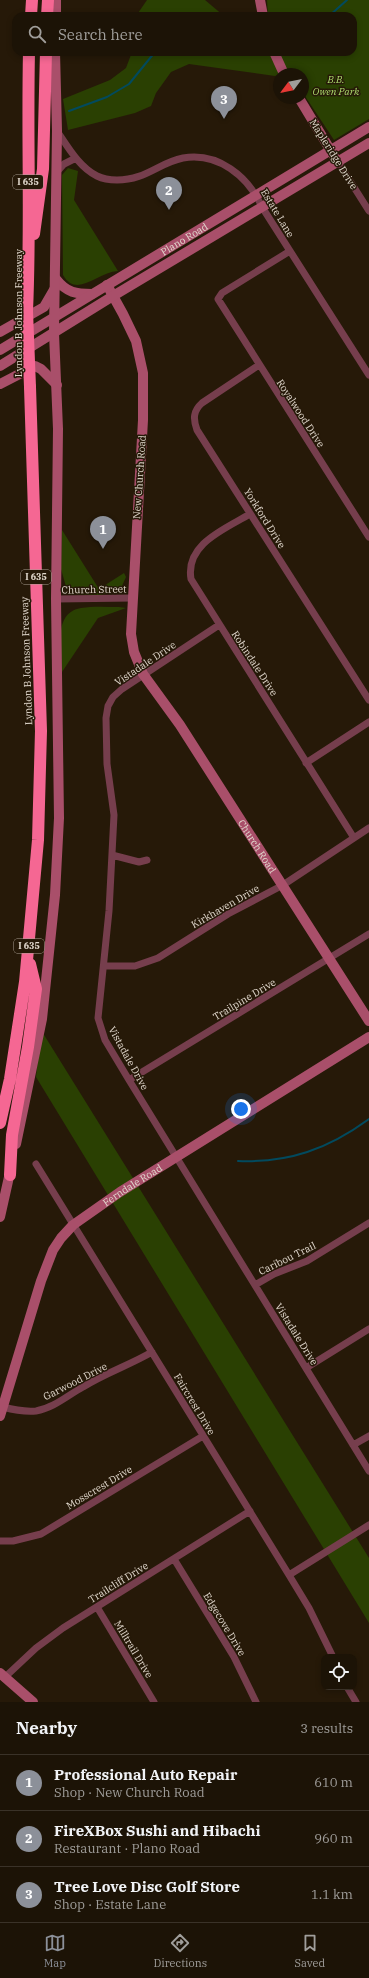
<!DOCTYPE html>
<meta charset="utf-8">
<style>
body{margin:0;font-family:"IBM Plex Serif",serif;background:#251c10;color:#f1f3f6}
.controls{position:absolute;right:12px;bottom:12px;display:grid;overflow:hidden;border-radius:8px;box-shadow:0 2px 6px #0003}
.controls button{width:36px;height:36px;display:grid;place-items:center;padding:0;border:0;border-bottom:1px solid #3a3228;background:#1c1306;color:#f1f3f6;font:20px sans-serif}
.compass{position:absolute;left:273px;top:68px;width:36px;height:36px;border-radius:50%;background:#1c1306;box-shadow:0 2px 6px #0003;rotate:238deg}
.you{position:absolute;left:241px;top:1109px;width:14px;height:14px;margin:-10px;border:3px solid #fff;border-radius:50%;background:#1a73e8;box-shadow:0 0 0 6px #1a73e833}
.badge{display:grid;place-items:center;width:26px;height:26px;border-radius:50%;background:#8c9099;color:#fff;font-size:13px;font-weight:700}
.pin{position:absolute;translate:-50% -33px;filter:drop-shadow(0 1px 2px #0008)}
.pin::after{content:'';position:absolute;top:21px;width:14px;height:12px;background:inherit;clip-path:polygon(0 0,100% 0,50% 100%)}
.list{margin:0;padding:0;list-style:none}
h2{display:flex;justify-content:space-between;align-items:center;height:52px;margin:0;padding:0 16px;font-size:17px}
h2 small{font-size:13px;font-weight:400;color:#a09e9b}
.list li{display:grid;grid-template-columns:26px 1fr auto;gap:12px;align-items:center;box-sizing:border-box;height:56px;padding:0 16px;border-top:1px solid #3a3228}
.list b{display:block;font-size:15px;white-space:nowrap}
.list p{margin:0;font-size:13px;white-space:nowrap;color:#a09e9b}
.list em{font-size:13px;font-style:normal;color:#a09e9b}
.icon{flex:none;width:22px;height:22px;fill:none;stroke:currentColor;stroke-width:2;stroke-linecap:round;stroke-linejoin:round}
.map{position:relative;flex:none;width:369px;height:1702px;overflow:hidden}
.search{position:absolute;background:#1c1306;box-shadow:0 2px 6px #0003;left:12px;right:12px;top:12px;height:44px;display:flex;align-items:center;gap:10px;box-sizing:border-box;padding:0 14px;border-radius:12px;color:#a09e9b;font-size:15px}
.sheet{height:220px;background:#1c1306}
nav{display:flex;justify-content:space-around;align-items:center;box-sizing:border-box;height:56px;border-top:1px solid #3a3228;background:#1c1306;font-size:11px;color:#a09e9b}
nav a{display:grid;justify-items:center;gap:2px}
nav .on{color:#8c9099}
.map>svg:first-child{display:block}
.green{fill:#2a4002}
.lines{fill:none;stroke-linecap:round;stroke-linejoin:round}
.stream{stroke:#024a5e;stroke-width:2}
.street{stroke:#763e4d;stroke-width:7}
.secondary{stroke:#a94f6a;stroke-width:10}
.highway{stroke:#f56793;stroke-width:12}
.highway-bridge{stroke:#f56793;stroke-width:12}
.labels{text-anchor:middle;stroke-width:3;stroke-linejoin:round;paint-order:stroke}
.shield{fill:#261908;stroke:#a99f92;stroke-width:1}
.shield-label{font-size:9px;font-weight:bold;fill:#e1d8cd}
.park-label{font-size:10px;font-style:italic;fill:#aedc6e;stroke:#261908}
.street-label{font-size:10px;fill:#e1d8cd;stroke:#261908}
</style>
<div class="map">
<svg width="369" height="1702" viewBox="0 0 369 1702">
<rect width="100%" height="100%" fill="#261908"/>
<path class="green" d="M147,0H205L224,16H136Z
M267,0H369V119L334,140L303,93V74H293L291,71L275,76L189,64L171,72L156,93L151,106L135,113L68,130L63,99L110,80L126,68L132,52H353V16H268Z
M68,168L78,171L74,200L118,271C97,272 77,299 63,275L62,175Z
M62,530L99,589L124,573L126,577L121,588L101,595L72,594L67,590L61,569Z
M119,607L126,608L98,618L62,672C62,650 52,613 81,608C93,606 107,607 119,607Z
M41,1030L369,1558V1623L36,1077Z"/>
<g class="lines">
<path class="stream" d="M329,16L347,0
M69,111L107,97L129,84L155,52
M238,1161C289,1163 328,1149 369,1119"/>
<path class="street" d="M57,131C68,147 79,167 97,176C103,179 110,180 117,180C146,180 158,163 183,158C218,152 248,176 262,207L369,375
M338,162L369,211
M56,173L64,164L76,158
M290,251L222,293L218,299L369,537
M259,365L202,403C193,411 193,419 197,430L369,700
M250,514C225,529 185,544 191,579L354,838
M56,599L133,598
M219,625L122,689L113,697L108,706L106,718L107,764L114,815L109,911L98,1018L105,1040L129,1080L369,1471
M306,763L369,722
M112,855L139,862L147,860
M104,966H135L158,958L228,914L283,885L369,828
M129,1080L369,934
M36,1164L289,1575L309,1608L333,1657
M255,1285L274,1274L307,1261L369,1223
M306,1368L369,1329
M3,1407C14,1410 25,1412 36,1411C54,1408 68,1395 83,1387C105,1373 130,1365 152,1352
M353,1445L369,1436
M0,1541H13L41,1534L203,1436
M174,1559L234,1657L256,1702
M289,1575L369,1525
M97,1607L154,1702
M4,1678L36,1648L63,1628L250,1511
M347,1687L356,1702"/>
<g class="secondary">
<path d="M260,0L263,16"/>
<path d="M56,16V0"/>
<path d="M274,52L284,74"/>
<path d="M299,98L334,156"/>
<path d="M56,279C67,293 76,294 92,294"/>
<path id="s1" d="M107,285L123,314L136,341L143,373V420L131,634L134,652L143,674L180,725L369,1021"/>
<path d="M0,332L44,307L55,288"/>
<path id="s2" d="M0,350L369,127"/>
<path d="M0,366L113,296L369,143"/>
<path d="M0,384L35,366L41,369L57,385"/>
<path d="M16,1144L42,1019L55,895L59,818L56,599L58,429L54,333L57,131L55,52"/>
<path d="M0,1217L11,1168"/>
<path id="s3" d="M0,1416L41,1281L53,1250L61,1238L73,1225L120,1192L369,1037"/>
<path d="M0,1673L33,1702"/>
</g>
<path class="highway" d="M31,16L32,0
M47,16L48,0
M34,234L43,169L46,52
M27,311C31,225 27,138 29,52
M0,1123L10,1079L25,982L38,840L41,731L30,387
M10,1175L12,1135L28,1047L36,989L30,964"/>
<path class="highway-bridge" d="M27,311L30,387"/>
</g>
<g class="labels">
<g class="shield">
<rect x="13" y="175" width="30" height="14" rx="3"/>
<rect x="21" y="570" width="30" height="14" rx="3"/>
<rect x="14" y="939" width="30" height="14" rx="3"/>
</g>
<g class="shield-label">
<text x="28" y="185">I 635</text>
<text x="36" y="580">I 635</text>
<text x="29" y="949">I 635</text>
</g>
<g class="park-label">
<text x="336" y="83">B.B.<tspan x="336" dy="12">Owen Park</tspan></text>
</g>
<g class="street-label">
<text transform="translate(334 154) rotate(58)" y="4">Mapleridge Drive</text>
<text transform="translate(278 213) rotate(59)" y="4">Estate Lane</text>
<text dy="4" stroke="none"><textPath href="#s2" startOffset="215">Plano Road</textPath></text>
<text transform="translate(18 313) rotate(-90)" y="4">Lyndon B Johnson Freeway</text>
<text transform="translate(301 413) rotate(57)" y="4">Royalwood Drive</text>
<text transform="translate(139 477) rotate(-86)" y="4">New Church Road</text>
<text transform="translate(265 518) rotate(58)" y="4">Yorkford Drive</text>
<text transform="translate(94 589) rotate(-1)" y="4">Church Street</text>
<text transform="translate(26 661) rotate(-92)" y="4">Lyndon B Johnson Freeway</text>
<text transform="translate(145 663) rotate(-34)" y="4">Vistadale Drive</text>
<text transform="translate(255 663) rotate(57)" y="4">Robindale Drive</text>
<text dy="4" stroke="none"><textPath href="#s1" startOffset="606">Church Road</textPath></text>
<text transform="translate(225 906) rotate(-30)" y="4">Kirkhaven Drive</text>
<text transform="translate(244 999) rotate(-31)" y="4">Trailpine Drive</text>
<text transform="translate(129 1058) rotate(61)" y="4">Vistadale Drive</text>
<text dy="4" stroke="none"><textPath href="#s3" startOffset="278">Ferndale Road</textPath></text>
<text transform="translate(287 1258) rotate(-26)" y="4">Caribou Trail</text>
<text transform="translate(297 1334) rotate(58)" y="4">Vistadale Drive</text>
<text transform="translate(75 1381) rotate(-27)" y="4">Garwood Drive</text>
<text transform="translate(195 1404) rotate(59)" y="4">Faircrest Drive</text>
<text transform="translate(99 1487) rotate(-31)" y="4">Mosscrest Drive</text>
<text transform="translate(118 1582) rotate(-32)" y="4">Trailcliff Drive</text>
<text transform="translate(225 1624) rotate(59)" y="4">Edgecove Drive</text>
<text transform="translate(134 1649) rotate(59)" y="4">Milltrail Drive</text>
</g>
</g>
</svg>
<div class="controls">
<button><svg class="icon" aria-label="locate" viewBox="0 0 24 24"><circle cx="12" cy="12" r="6"/><path d="M12 2v4M12 18v4M2 12h4M18 12h4"/></svg></button>
</div>
<svg class="compass" viewBox="-18 -18 36 36"><path d="M0-13l5 13h-10z" fill="#e53935"/><path d="M0 13l5-13h-10z" fill="#a09e9b"/></svg>
<div class="you"></div>
<div class="pin badge" style="left:103px;top:549px">1</div>
<div class="pin badge" style="left:169px;top:210px">2</div>
<div class="pin badge" style="left:224px;top:119px">3</div>
<div class="search"><svg class="icon" aria-label="search" viewBox="0 0 24 24"><circle cx="10" cy="10" r="6"/><path d="M15 15l6 6"/></svg>Search here</div>
</div>
<section class="sheet">
<h2>Nearby<small>3 results</small></h2>
<ul class="list">
<li><span class="badge">1</span><div><b>Professional Auto Repair</b><p>Shop · New Church Road</p></div><em>610 m</em></li>
<li><span class="badge">2</span><div><b>FireXBox Sushi and Hibachi</b><p>Restaurant · Plano Road</p></div><em>960 m</em></li>
<li><span class="badge">3</span><div><b>Tree Love Disc Golf Store</b><p>Shop · Estate Lane</p></div><em>1.1 km</em></li>
</ul>
</section>
<nav>
<a class="on"><svg class="icon" aria-label="map" viewBox="0 0 24 24"><path d="M3 6l6-2 6 2 6-2v14l-6 2-6-2-6 2zM9 4v14M15 6v14"/></svg>Map</a>
<a><svg class="icon" aria-label="directions" viewBox="0 0 24 24"><path d="M12 3l9 9-9 9-9-9zM9 14v-3h6M13 9l2 2-2 2"/></svg>Directions</a>
<a><svg class="icon" aria-label="saved" viewBox="0 0 24 24"><path d="M7 4h10v16l-5-4-5 4z"/></svg>Saved</a>
</nav>
